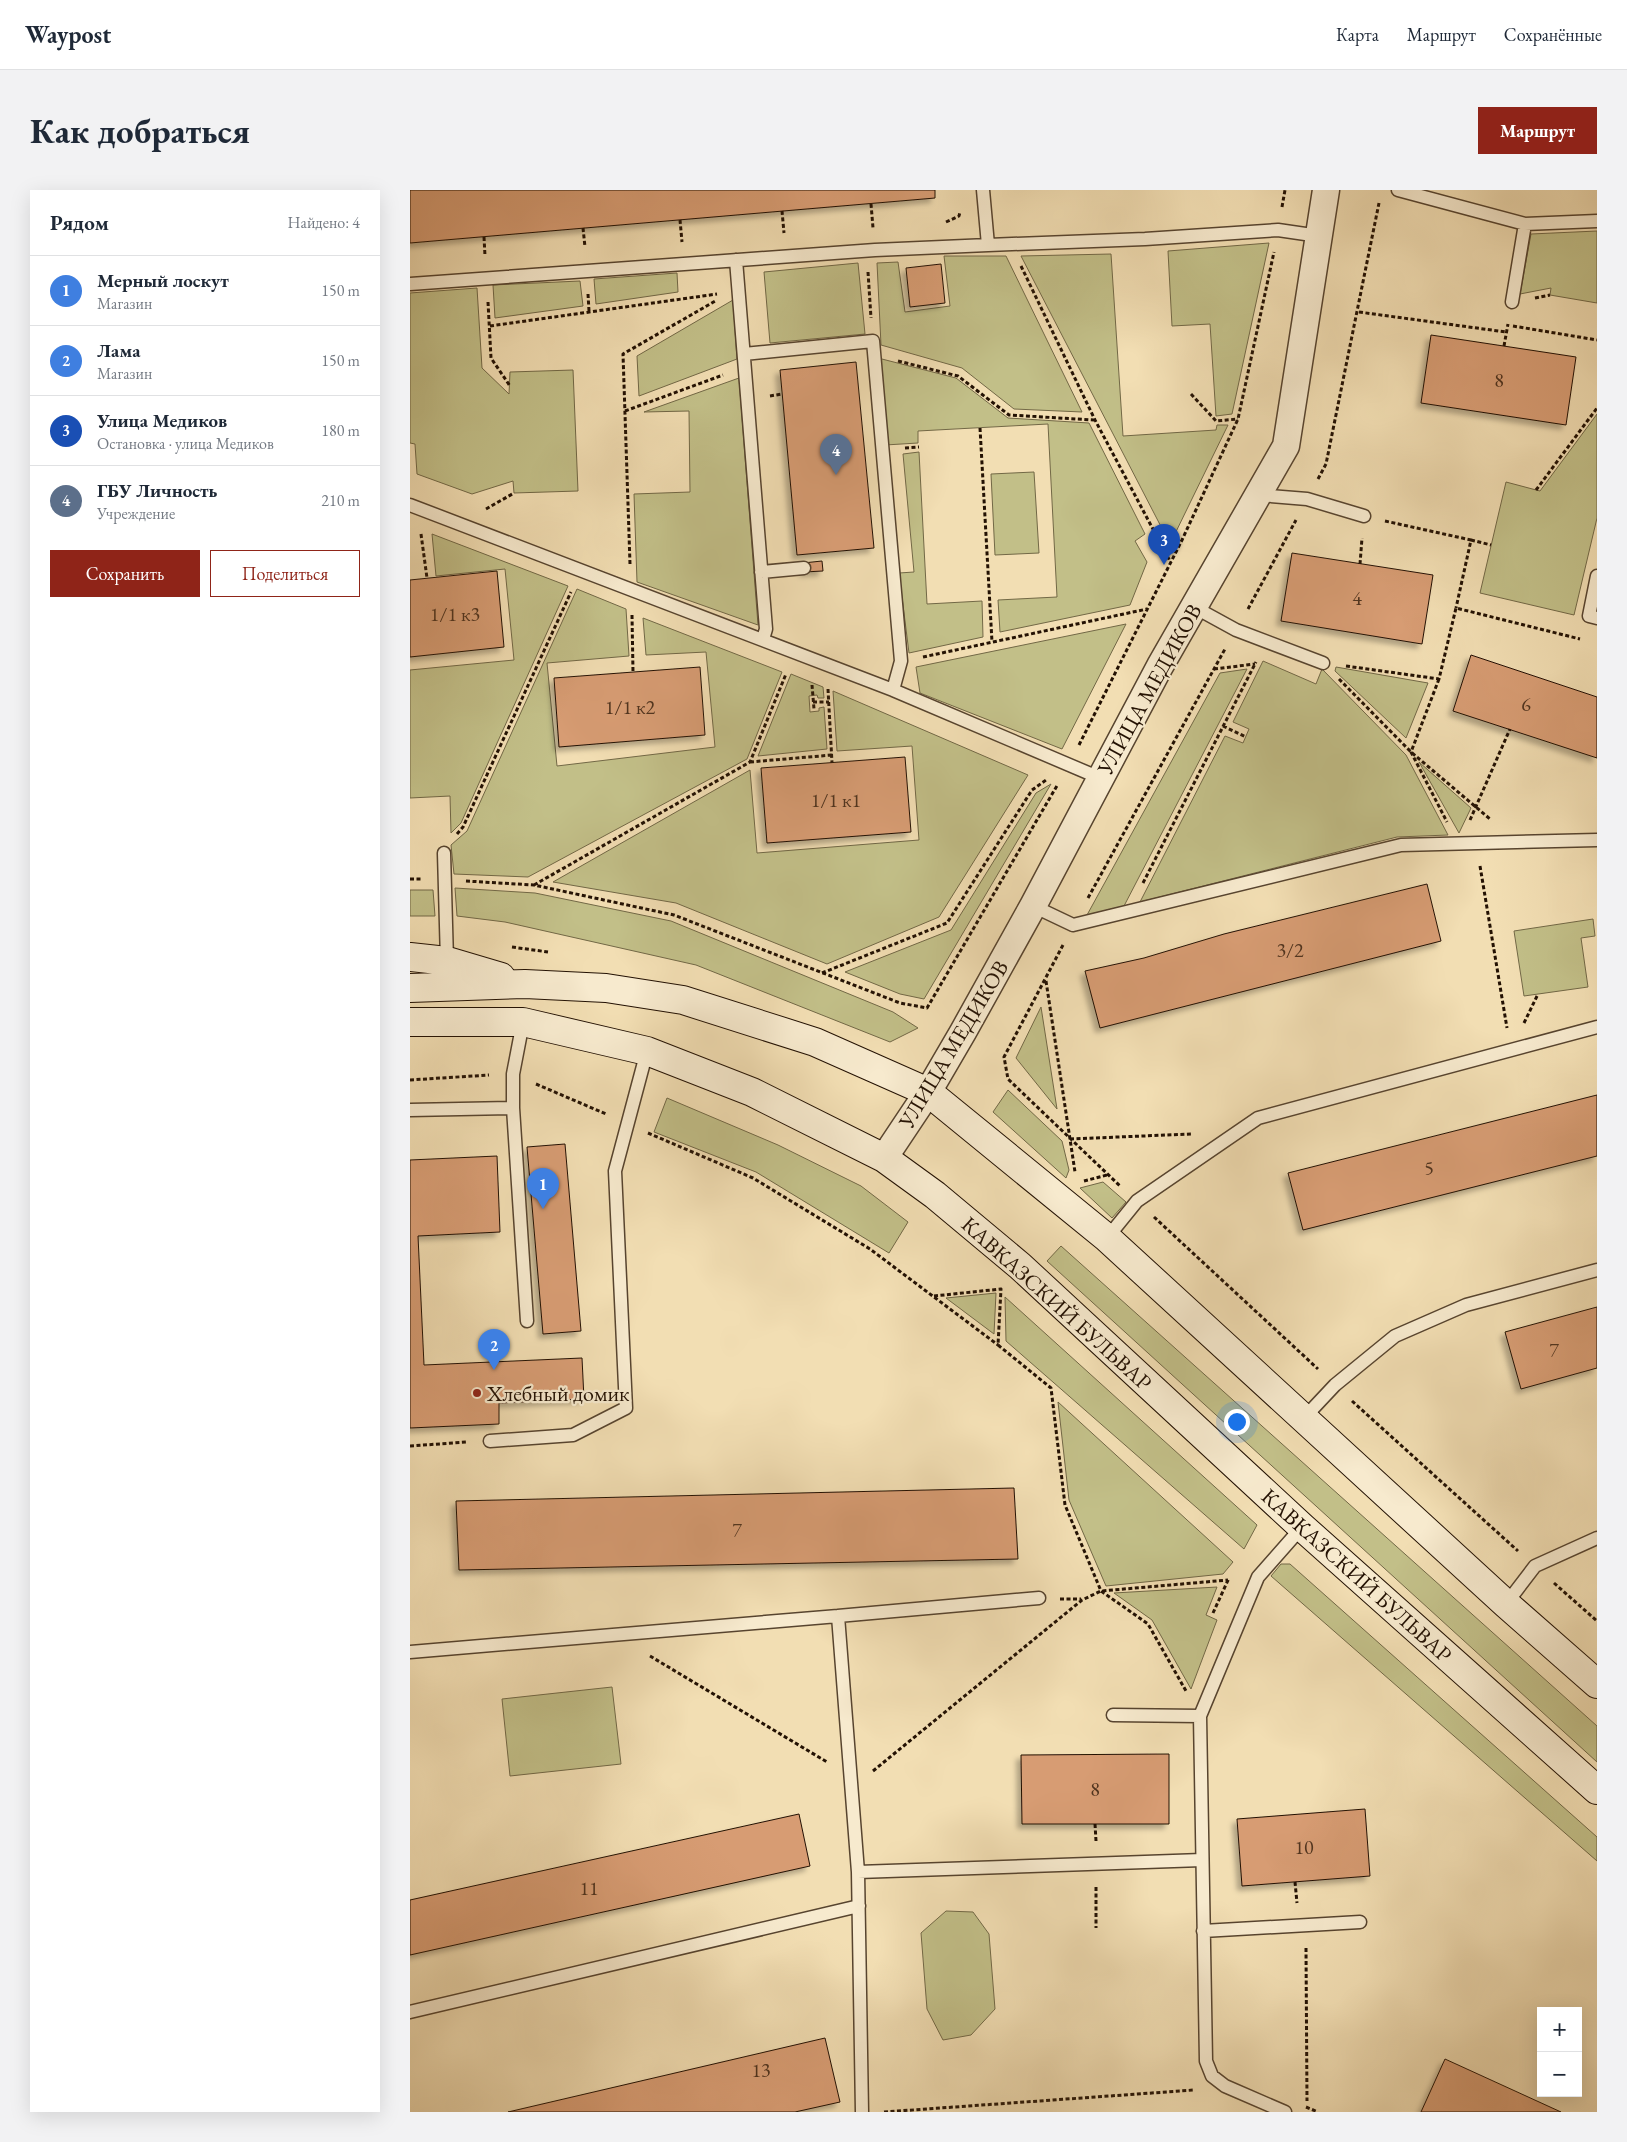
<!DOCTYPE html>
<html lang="ru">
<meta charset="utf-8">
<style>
body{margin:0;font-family:"EB Garamond",serif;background:#f2f2f3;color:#1f2937}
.controls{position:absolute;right:15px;bottom:15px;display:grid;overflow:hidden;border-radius:0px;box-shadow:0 5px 20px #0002}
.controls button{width:45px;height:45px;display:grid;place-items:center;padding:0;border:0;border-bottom:1px solid #e0e1e3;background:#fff;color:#1f2937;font:25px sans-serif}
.you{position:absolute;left:826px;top:1231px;width:18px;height:18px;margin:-12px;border:4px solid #fff;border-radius:50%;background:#1a73e8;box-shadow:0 0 0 8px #1a73e833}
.badge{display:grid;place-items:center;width:32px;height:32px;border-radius:50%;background:#8f2418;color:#fff;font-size:16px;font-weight:700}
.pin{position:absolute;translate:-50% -41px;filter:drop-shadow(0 1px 2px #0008)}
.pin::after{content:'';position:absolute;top:26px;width:18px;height:15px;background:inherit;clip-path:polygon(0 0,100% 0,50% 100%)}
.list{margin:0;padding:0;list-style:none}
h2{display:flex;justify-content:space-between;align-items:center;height:65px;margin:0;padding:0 20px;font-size:21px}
h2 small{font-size:16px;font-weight:400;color:#747a83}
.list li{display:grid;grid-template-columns:32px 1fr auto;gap:15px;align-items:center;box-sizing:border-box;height:70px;padding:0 20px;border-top:1px solid #e0e1e3}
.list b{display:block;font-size:19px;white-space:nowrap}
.list p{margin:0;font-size:16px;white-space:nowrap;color:#747a83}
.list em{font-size:16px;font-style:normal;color:#747a83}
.actions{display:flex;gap:10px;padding:15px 20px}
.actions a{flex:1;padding:11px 0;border:1px solid #8f2418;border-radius:0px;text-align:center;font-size:18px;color:#8f2418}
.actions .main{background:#8f2418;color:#fff}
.map{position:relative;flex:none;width:1187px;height:1922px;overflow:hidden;border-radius:0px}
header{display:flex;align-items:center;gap:30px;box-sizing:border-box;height:70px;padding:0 25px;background:#fff;border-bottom:1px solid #e0e1e3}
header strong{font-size:24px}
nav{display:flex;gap:28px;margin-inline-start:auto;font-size:18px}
.intro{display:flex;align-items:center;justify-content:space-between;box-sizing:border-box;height:120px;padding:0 30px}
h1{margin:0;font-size:35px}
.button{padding:12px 22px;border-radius:0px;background:#8f2418;color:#fff;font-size:18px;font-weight:700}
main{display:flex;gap:30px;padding:0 30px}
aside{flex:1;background:#fff;border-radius:0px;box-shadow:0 5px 20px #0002}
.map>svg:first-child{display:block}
.green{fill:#c2bf88;stroke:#726846}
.building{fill:#d79c73;stroke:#231103;filter:url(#shadow)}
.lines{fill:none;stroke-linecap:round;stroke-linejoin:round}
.lane-casing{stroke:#57442f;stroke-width:15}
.street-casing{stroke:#57442f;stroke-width:29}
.secondary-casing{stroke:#231103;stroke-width:30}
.path{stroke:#231103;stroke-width:3;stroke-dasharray:4 2.5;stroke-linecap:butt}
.lane{stroke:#f7eace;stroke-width:12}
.street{stroke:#f7eace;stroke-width:26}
.secondary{stroke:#f7eace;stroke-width:28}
.poi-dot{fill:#8f2418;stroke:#f7eace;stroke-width:2}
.labels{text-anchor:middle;stroke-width:4.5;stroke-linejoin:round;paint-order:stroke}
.number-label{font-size:20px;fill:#50341f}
.street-label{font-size:22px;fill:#231103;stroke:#f7eace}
.poi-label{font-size:22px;fill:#231103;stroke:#f7eace;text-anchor:start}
</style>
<header>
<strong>Waypost</strong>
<nav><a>Карта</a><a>Маршрут</a><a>Сохранённые</a></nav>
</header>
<div class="intro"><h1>Как добраться</h1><a class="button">Маршрут</a></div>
<main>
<aside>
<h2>Рядом<small>Найдено: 4</small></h2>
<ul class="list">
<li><span class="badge" style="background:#3f7fe0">1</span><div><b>Мерный лоскут</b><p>Магазин</p></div><em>150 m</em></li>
<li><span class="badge" style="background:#3f7fe0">2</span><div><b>Лама</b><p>Магазин</p></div><em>150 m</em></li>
<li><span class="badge" style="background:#1a4fb4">3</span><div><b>Улица Медиков</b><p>Остановка · улица Медиков</p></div><em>180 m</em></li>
<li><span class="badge" style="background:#5c6f8a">4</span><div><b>ГБУ Личность</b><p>Учреждение</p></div><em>210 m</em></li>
</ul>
<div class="actions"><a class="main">Сохранить</a><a>Поделиться</a></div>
</aside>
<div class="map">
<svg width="1187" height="1922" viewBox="0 0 1187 1922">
<defs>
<filter id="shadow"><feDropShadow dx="-4.5" dy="4.5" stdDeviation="2.5" flood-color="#0004"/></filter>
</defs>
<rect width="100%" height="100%" fill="#f2deb3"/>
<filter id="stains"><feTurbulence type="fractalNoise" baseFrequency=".004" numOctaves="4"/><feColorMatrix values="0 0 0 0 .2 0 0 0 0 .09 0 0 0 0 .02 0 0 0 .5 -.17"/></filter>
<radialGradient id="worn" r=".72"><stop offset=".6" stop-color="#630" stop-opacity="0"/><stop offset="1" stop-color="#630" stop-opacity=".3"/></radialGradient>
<path class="green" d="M1187,41V113L1140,105L1141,98L1110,104L1121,44Z
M859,53L822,224L806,226L800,134L762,136L758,61Z
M701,64L713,246L806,240L807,235H818L760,354L611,66Z
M534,66H596L672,222L604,219L552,178L471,155L467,73L488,72L495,122L540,116Z
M448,73L455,144L360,153L354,82Z
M267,83L268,102L186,114L184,89Z
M170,91L173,116L85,128L83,95Z
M67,98L72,178L99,204L100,182L163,180L168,301L104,303L103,291L62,304L7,284L5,254L0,253V103Z
M323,110L327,169L229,206L227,166Z
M468,168L546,188L598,228L679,233L735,344L725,351L737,372L720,415L590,442L588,410L647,407L638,234L508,241V253L475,255Z
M329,188L348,435L227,392L224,304L280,302L279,221L234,222Z
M1187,224V328L1164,425L1070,403L1096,292L1130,301Z
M509,262L517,414L572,411L573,447L499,463L489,383L504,382L493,264Z
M624,282L629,363L585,365L581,284Z
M22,344L158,396L51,633L41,643L40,606L0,608V480L104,470L95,379L26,386Z
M167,399L216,419L219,466L137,473L147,576L305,557L296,462L236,465L233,428L372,482L337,569L118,687L44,684L41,655L57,641Z
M716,434L652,559L510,503L506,477Z
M853,471L906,494L912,479L996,565L1038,645L987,647L730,712L815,546L833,553L839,539L823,532Z
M926,477L1018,493L996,548L925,481Z
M837,479L714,716L677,725L810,483Z
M381,484L413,497L414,508H408L407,505L399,506L400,522L409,521V518L414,517L417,559L348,566Z
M423,501L618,585L529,727L417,774L266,713L143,692L340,580L347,663L509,650L502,556L427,561Z
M1009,572L1061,618L1049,643Z
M641,594L514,809L490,804L435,782L541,740L626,603Z
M45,698L125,703L261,731L483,822L508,838L480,852L286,775L95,732L47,726Z
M0,700H23L25,726H0Z
M1183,729L1185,746L1171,748L1178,797L1114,806L1104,741Z
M631,817L647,919L606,868Z
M598,900L652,951L659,980L656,988L583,922Z
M257,908L368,955L451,996L498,1032L479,1063L346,982L244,942Z
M693,992L716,1012L702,1028L670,998Z
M651,1056L1187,1536V1572L637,1071Z
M586,1103L584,1144L536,1108Z
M595,1107L847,1335L834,1359L596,1151Z
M648,1212L823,1372L813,1384L696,1396L659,1310Z
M871,1374H880L1187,1647V1671L861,1386Z
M807,1397L796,1425L807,1430L781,1499L742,1430L704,1403Z
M202,1497L211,1574L100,1586L92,1509Z
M536,1721L563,1722L579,1744L585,1819L561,1845L533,1850L517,1819L511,1743Z"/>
<path class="building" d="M0,0H525V8L0,53Z
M531,74L535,113L500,117L496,78Z
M1021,145L1166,167L1156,235L1011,213Z
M446,172L464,358L387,365L370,180Z
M882,363L1023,385L1012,454L871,431Z
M412,371L413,381L394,382L393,373Z
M87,381L94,457L0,467V390Z
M1061,465L1187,507V568L1043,521Z
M290,477L295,545L149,557L144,488Z
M495,567L501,642L357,653L351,578Z
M1017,694L1031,751L690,838L675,781L734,768L814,744Z
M1187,905V966L893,1040L878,983Z
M155,954L171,1141L133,1144L117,957Z
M87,966L90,1042L8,1046L14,1175L172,1168L174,1209L89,1213V1234L0,1238V970Z
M1187,1117V1178L1111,1199L1095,1142Z
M604,1298L608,1369L49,1380L46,1311Z
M759,1564V1634H612L611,1565Z
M955,1619L960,1686L832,1696L827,1629Z
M389,1624L400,1676L0,1765V1710Z
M415,1848L430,1912L385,1922H98Z
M1035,1869L1151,1922H1011Z"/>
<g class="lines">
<defs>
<path id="lane" d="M573,0L578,55L735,49L868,40L909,46
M988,0L1115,34L1187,31
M326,70L356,439L353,449
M0,94L465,60L578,55
M1102,112L1115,34
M334,164L463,151L491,471L483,500
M849,305L897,309L954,326
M0,315L483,500L690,588
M351,382L394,378
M1187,386L1179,426L1187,428
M784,417L826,440L913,473
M34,663L37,771
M623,716L663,735L991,655L1187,650
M113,832L103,884V918L117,1131
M0,920L103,918
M697,1048L727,1011L848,928L1187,837
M894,1228L925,1195L985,1146L1056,1115L1187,1080
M80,1251L163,1245L216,1218L205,981L237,861
M1096,1414L1125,1376L1187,1348
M428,1426L629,1408
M0,1462L428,1426L448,1682L792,1670
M703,1525L790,1526
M448,1682L452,1922
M793,1741L950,1732
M0,1822L449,1716
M875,1922L815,1896L802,1886L796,1871L790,1526L848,1387L892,1337"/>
<path id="street" d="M474,968L518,902L553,842L623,716L750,476L876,256L916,0"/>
<path id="secondary" d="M0,767L37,771L91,787
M0,798L115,794L196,798L273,810L405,852L518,902L697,1048L1096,1414L1187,1494
M0,832H113L237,861L342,902L474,968L525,1005L610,1076L892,1337L1187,1600"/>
</defs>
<use href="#lane" class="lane-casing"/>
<use href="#street" class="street-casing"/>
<use href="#secondary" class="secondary-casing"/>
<path class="path" d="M461,14L463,38
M872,17L875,0
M372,21L374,43
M270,30L272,52
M536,32L549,26L550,22
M173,38L175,57
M74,47L75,66
M611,76L685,230L761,373
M458,82L461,128
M178,104L179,121
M1125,108L1140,105
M78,112L81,168L100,196
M949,122L1096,142
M80,136L307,104
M1103,136L1187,150
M1094,156L1098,134
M488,171L548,186L599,225L684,230
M781,204L806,231L828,229
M360,206L372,204
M215,221L313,185
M570,238L582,452
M495,258L509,257
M908,289L916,274L969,13
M1126,300L1187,218
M76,319L104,303
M975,331L1061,350L1046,418
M11,344L17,388
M1061,350L1081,355
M220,374L213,164L307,110
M950,374L952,348
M838,419L886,330
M222,425L223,482
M513,467L737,419
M936,476L1029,489L1046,418L1170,449
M804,479L845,474
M929,489L1001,562L1080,629
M1029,489L1001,562L1037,632
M402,495L404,519
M418,499L422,573
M403,512H419
M813,536L836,547
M669,555L772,350L828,229L864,62
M340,572L422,565
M1060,630L1100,539
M47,644L53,637L161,402
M1070,676L1097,838
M0,689H13
M56,691L124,695L264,725L490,813L517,818L648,594
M733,693L846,472
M124,695L340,572L376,484
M678,708L815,459
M653,755L594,867L598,889L710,996
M102,757L138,762
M412,783L537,733L622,600L636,590
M636,791L665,982
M1114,833L1128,804
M0,890L79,885
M126,894L196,924
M238,943L343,988L460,1059L588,1155
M660,949L781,944
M674,991L697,985
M744,1027L908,1179
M524,1106L591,1099L588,1155L641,1198L655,1315L691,1401L738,1434L776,1501
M942,1211L1108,1361
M0,1256L57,1252
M1144,1393L1187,1431
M650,1409H671
M803,1423L819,1388
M240,1466L417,1572
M463,1581L672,1410L691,1401L818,1390
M685,1634L686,1651
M885,1692L887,1713
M686,1697V1738
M896,1758L897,1911
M896,1917L908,1922
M474,1922L784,1900"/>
<use href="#lane" class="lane"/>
<use href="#street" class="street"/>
<use href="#secondary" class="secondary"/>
</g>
<circle class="poi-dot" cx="67" cy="1203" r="5"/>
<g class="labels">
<g class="number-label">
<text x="1089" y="197">8</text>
<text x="947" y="415">4</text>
<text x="45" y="431">1/1 к3</text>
<text x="1116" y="521">6</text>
<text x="220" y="524">1/1 к2</text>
<text x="426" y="617">1/1 к1</text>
<text x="880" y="767">3/2</text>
<text x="1019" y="985">5</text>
<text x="1144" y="1167">7</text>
<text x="327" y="1347">7</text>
<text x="685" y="1606">8</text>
<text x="894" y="1664">10</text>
<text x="179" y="1705">11</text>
<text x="351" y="1887">13</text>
</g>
<g class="street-label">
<text transform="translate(739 499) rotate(-61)" y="8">УЛИЦА МЕДИКОВ</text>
<text transform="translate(543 854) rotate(-59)" y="8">УЛИЦА МЕДИКОВ</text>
<text transform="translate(647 1113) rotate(42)" y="8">КАВКАЗСКИЙ БУЛЬВАР</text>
<text transform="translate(947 1385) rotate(42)" y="8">КАВКАЗСКИЙ БУЛЬВАР</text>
</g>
<g class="poi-label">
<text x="77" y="1211">Хлебный домик</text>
</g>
</g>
<rect width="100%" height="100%" filter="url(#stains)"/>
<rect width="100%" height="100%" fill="url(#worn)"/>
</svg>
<div class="controls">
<button>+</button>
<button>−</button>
</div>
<div class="you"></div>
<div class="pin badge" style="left:133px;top:1019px;background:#3f7fe0">1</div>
<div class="pin badge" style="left:84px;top:1180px;background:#3f7fe0">2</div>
<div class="pin badge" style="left:754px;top:375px;background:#1a4fb4">3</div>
<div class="pin badge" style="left:426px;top:285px;background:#5c6f8a">4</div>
</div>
</main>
